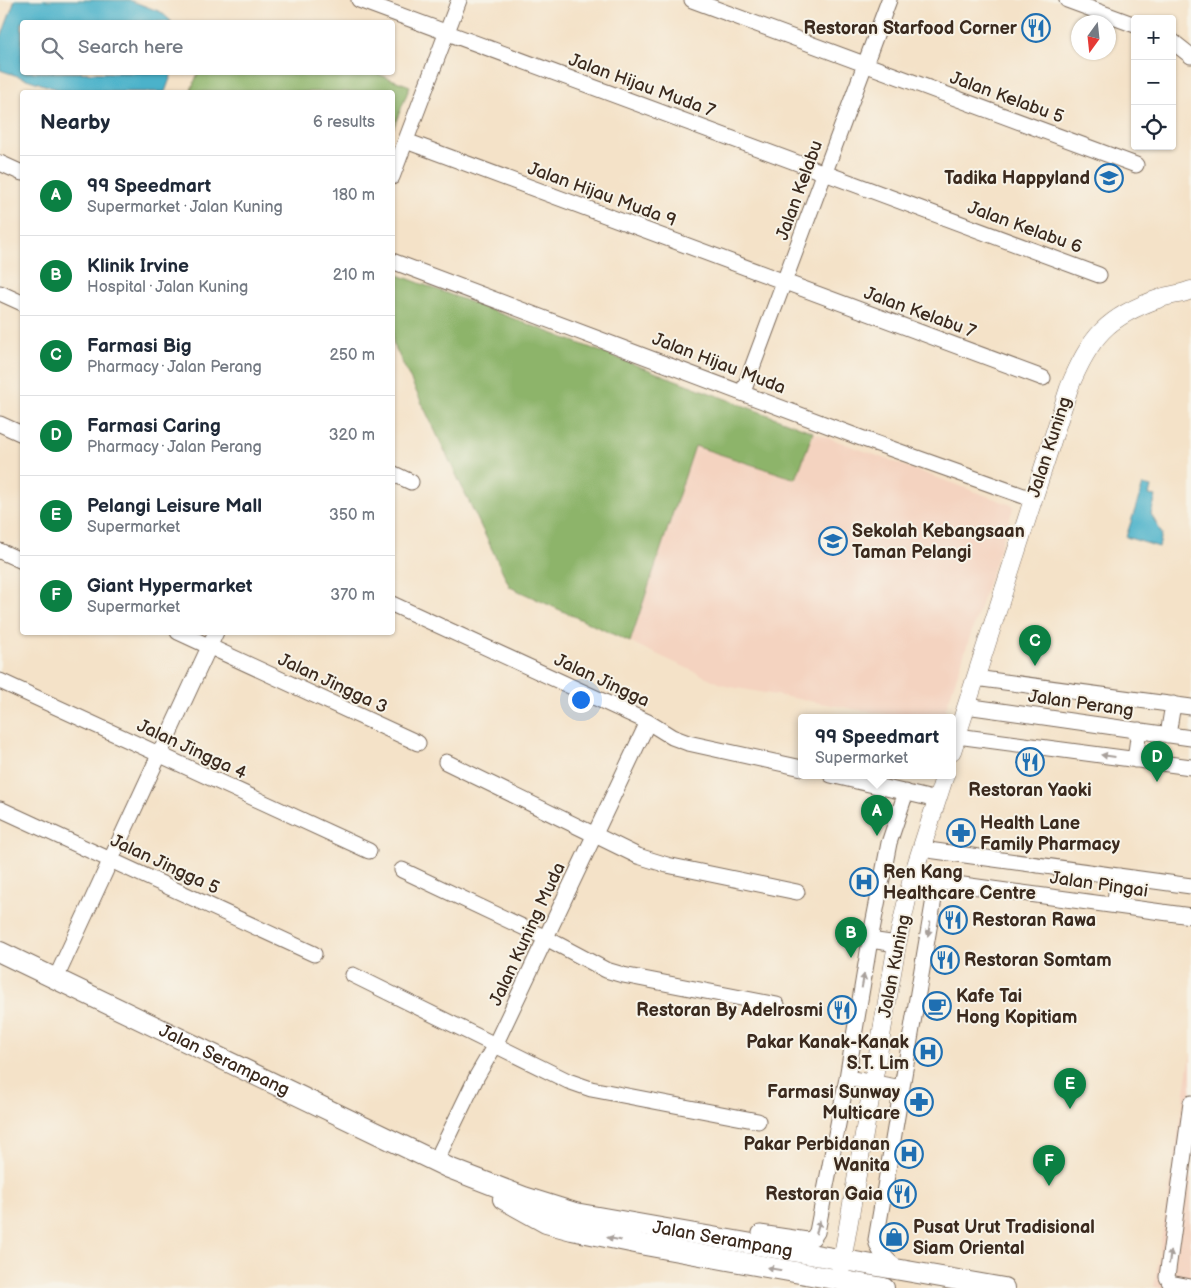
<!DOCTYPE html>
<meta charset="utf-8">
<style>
body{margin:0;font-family:"Balsamiq Sans",sans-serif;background:#f6f6f7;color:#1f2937}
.controls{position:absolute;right:15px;top:15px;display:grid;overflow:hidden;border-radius:5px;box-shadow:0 1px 4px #0004}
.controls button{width:45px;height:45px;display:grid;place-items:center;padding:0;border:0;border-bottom:1px solid #e0e1e3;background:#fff;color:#1f2937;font:25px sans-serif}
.compass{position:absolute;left:1071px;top:15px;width:45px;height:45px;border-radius:50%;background:#fff;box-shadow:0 1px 4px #0004;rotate:195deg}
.you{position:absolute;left:580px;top:699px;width:18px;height:18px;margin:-12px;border:4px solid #fff;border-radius:50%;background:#1a73e8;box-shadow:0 0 0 8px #1a73e833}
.badge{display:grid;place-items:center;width:32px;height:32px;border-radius:50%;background:#0b8043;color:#fff;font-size:16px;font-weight:700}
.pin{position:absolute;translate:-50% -41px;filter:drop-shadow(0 1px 2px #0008)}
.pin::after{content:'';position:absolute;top:26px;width:18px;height:15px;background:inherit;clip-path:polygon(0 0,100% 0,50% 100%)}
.popup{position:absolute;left:798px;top:714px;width:158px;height:65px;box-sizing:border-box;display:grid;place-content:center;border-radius:5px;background:#fff;filter:drop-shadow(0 1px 4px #0005);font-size:16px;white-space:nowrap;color:#747a83}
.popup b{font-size:19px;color:#1f2937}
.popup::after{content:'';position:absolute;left:50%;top:100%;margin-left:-10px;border:10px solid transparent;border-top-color:#fff}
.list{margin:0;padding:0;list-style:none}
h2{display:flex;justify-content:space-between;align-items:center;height:65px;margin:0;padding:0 20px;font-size:21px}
h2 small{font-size:16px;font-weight:400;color:#747a83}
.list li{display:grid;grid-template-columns:32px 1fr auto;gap:15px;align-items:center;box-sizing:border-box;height:80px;padding:0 20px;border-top:1px solid #e0e1e3}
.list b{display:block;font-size:19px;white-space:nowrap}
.list p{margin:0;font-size:16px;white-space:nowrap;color:#747a83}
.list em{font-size:16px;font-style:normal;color:#747a83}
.icon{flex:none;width:28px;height:28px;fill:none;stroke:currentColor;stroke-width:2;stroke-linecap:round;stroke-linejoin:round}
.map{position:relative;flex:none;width:1191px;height:1288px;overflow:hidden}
.search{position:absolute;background:#fff;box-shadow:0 1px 4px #0004;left:20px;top:20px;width:375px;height:55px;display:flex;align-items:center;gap:12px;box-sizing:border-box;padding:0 18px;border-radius:5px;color:#747a83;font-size:19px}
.panel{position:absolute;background:#fff;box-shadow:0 1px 4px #0004;left:20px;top:90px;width:375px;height:545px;border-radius:5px}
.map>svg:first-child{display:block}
.built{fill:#f4d3c0}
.forest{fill:#8db46a;stroke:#646f44}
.water{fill:#4bb2ca;stroke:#436e74}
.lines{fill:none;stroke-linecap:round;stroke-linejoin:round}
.minor-casing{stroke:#7c6a5a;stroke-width:17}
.tertiary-casing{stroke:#7c6a5a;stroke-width:19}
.secondary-casing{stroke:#7c6a5a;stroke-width:22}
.minor{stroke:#fff;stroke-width:15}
.tertiary{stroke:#fff;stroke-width:18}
.secondary{stroke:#fff;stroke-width:20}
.oneway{fill:#a79f9a}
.labels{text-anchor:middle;stroke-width:4;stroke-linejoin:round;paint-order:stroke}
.poi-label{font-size:18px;font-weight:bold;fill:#3b2a1e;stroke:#f7f3e8;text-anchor:end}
.street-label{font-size:18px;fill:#3b2a1e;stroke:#f7f3e8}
</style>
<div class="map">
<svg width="1191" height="1288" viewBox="0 0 1191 1288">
<rect width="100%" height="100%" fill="#f7f3e8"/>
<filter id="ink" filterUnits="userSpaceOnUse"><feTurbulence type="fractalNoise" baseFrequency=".02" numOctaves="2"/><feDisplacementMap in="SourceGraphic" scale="10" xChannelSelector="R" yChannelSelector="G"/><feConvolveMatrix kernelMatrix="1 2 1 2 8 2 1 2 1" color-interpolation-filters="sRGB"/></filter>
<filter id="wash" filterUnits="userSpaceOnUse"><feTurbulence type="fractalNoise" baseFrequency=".0096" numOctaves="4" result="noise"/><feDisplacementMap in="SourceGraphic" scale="20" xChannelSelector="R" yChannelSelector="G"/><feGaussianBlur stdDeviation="1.12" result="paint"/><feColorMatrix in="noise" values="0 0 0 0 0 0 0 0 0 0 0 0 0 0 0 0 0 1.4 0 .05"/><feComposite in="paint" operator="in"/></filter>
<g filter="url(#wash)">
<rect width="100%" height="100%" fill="#f4e2c8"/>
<path class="built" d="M712,395L1014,506L943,717H899L726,686L630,642Z
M1191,1053V1288H1160L1154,1287Z"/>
<path class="forest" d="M198,73H375L410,86L393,129L392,92H190Z
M393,273L813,432L796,479L695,446L630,642L510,587L393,343Z"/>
<path class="water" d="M15,0H129L161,12L172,22H22V72L172,73L165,92H65L0,70V40Z
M1143,485L1151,487L1149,495L1156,496L1151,514L1162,534L1159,547L1126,537Z"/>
</g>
<g filter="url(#ink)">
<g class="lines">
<defs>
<path id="minor" d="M359,0L1099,275
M692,0L1136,165
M1067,0L1135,25
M1172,41L1191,56
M406,141L1043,378
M0,163L22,173
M392,177L459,0
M392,261L861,438L1032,499
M0,293L22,303
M743,392L889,0
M0,424L22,434
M392,473L411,482
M0,551L22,561
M392,604L648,722L672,737L688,743L802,768
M178,632L418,743
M975,678L1191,707
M0,681L369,851
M966,706L1191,738
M1168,735L1173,704
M957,736L1191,767
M1135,760L1139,730
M446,762L638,856L667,865L797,892
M831,775L937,800
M0,809L314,954
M921,849L1191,886
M402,870L546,938L606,970L623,975L777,1005
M912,878L1191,916
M1114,905L1119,876
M870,940L897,944
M353,975L568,1081L591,1089L758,1121
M56,978L216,632
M847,1078L902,1088
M1191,1103L1167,1277L1170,1283L1191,1287
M436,1161L477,1076L495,1045L648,722
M760,1233L807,1240L813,1238L817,1232L847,1078L870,940L889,843L906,792
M899,1271C889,1261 879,1254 876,1240L937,881"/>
<path id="tertiary" d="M952,751L1069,388C1090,337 1107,316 1161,298C1171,294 1180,295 1191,290
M840,1273L897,944L912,878L945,775"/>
<g id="secondary">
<path id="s1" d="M0,952L449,1168L524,1197L575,1213L1004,1288"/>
<path d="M503,1199L546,1223L572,1230L645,1245L884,1288"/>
</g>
</defs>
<use href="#minor" class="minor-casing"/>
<use href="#tertiary" class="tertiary-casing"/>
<use href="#secondary" class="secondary-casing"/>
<use href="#minor" class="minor"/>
<use href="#tertiary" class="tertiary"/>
<use href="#secondary" class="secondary"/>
</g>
<defs><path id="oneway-solid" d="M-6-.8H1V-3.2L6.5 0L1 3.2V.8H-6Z" transform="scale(1.25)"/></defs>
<g class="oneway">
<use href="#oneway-solid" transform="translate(1108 756) rotate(-172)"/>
<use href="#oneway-solid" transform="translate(929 929) rotate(100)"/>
<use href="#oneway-solid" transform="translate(863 981) rotate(-80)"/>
<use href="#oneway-solid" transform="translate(818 1227) rotate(-74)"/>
<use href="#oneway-solid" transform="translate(614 1239) rotate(-168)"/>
<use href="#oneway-solid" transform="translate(1170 1257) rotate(-82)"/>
<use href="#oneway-solid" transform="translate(774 1269) rotate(-170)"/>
</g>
</g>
<defs>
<symbol id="restaurant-ring" viewBox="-11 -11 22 22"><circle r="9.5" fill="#f7f3e8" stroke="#1f6fb2" stroke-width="1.5"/><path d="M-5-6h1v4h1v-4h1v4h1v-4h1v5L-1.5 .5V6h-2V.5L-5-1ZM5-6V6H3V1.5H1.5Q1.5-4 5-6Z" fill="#1f6fb2"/></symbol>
<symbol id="school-ring" viewBox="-11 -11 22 22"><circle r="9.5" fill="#f7f3e8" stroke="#1f6fb2" stroke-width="1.5"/><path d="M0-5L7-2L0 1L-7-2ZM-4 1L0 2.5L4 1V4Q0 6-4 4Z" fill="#1f6fb2"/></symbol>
<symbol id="pharmacy-ring" viewBox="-11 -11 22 22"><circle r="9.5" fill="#f7f3e8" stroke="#1f6fb2" stroke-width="1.5"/><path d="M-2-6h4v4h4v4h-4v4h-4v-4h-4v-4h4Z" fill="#1f6fb2"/></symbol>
<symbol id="hospital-ring" viewBox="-11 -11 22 22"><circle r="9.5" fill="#f7f3e8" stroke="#1f6fb2" stroke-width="1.5"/><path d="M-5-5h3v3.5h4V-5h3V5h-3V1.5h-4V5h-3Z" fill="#1f6fb2"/></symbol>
<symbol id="cafe-ring" viewBox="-11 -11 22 22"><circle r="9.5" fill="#f7f3e8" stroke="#1f6fb2" stroke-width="1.5"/><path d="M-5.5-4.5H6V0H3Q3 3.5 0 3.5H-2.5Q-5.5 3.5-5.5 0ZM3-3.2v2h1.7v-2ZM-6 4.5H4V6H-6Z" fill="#1f6fb2"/></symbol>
<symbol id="shop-ring" viewBox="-11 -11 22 22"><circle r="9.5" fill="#f7f3e8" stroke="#1f6fb2" stroke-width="1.5"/><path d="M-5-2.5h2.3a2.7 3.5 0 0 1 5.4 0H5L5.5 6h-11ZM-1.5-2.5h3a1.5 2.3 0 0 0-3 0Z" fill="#1f6fb2"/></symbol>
</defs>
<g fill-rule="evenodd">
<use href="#restaurant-ring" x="1020" y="12" width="32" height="32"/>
<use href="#school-ring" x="1093" y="162" width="32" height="32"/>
<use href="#school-ring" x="817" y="525" width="32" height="32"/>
<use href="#restaurant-ring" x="1014" y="746" width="32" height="32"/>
<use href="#pharmacy-ring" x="945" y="817" width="32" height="32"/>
<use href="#hospital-ring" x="848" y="866" width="32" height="32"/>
<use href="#restaurant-ring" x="937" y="904" width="32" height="32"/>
<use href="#restaurant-ring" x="929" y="944" width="32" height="32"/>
<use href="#cafe-ring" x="921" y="990" width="32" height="32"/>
<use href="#restaurant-ring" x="826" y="994" width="32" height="32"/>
<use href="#hospital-ring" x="912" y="1036" width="32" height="32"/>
<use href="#pharmacy-ring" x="903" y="1086" width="32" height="32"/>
<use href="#hospital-ring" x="893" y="1138" width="32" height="32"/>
<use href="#restaurant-ring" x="886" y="1178" width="32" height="32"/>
<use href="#shop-ring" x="878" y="1221" width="32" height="32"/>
</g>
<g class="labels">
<g class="poi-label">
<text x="1017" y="34">Restoran Starfood Corner</text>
<text x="1090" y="184">Tadika Happyland</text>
<text x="852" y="537" text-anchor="start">Sekolah Kebangsaan<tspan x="852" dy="21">Taman Pelangi</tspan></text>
<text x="1030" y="796" text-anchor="middle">Restoran Yaoki</text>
<text x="980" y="829" text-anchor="start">Health Lane<tspan x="980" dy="21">Family Pharmacy</tspan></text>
<text x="883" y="878" text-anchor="start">Ren Kang<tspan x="883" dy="21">Healthcare Centre</tspan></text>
<text x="972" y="926" text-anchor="start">Restoran Rawa</text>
<text x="964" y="966" text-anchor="start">Restoran Somtam</text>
<text x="956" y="1002" text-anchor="start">Kafe Tai<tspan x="956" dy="21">Hong Kopitiam</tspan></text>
<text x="823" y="1016">Restoran By Adelrosmi</text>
<text x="909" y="1048">Pakar Kanak-Kanak<tspan x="909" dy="21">S.T. Lim</tspan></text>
<text x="900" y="1098">Farmasi Sunway<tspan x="900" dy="21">Multicare</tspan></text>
<text x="890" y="1150">Pakar Perbidanan<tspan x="890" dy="21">Wanita</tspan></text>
<text x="883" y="1200">Restoran Gaia</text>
<text x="913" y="1233" text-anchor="start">Pusat Urut Tradisional<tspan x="913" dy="21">Siam Oriental</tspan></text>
</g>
<g class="street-label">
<text transform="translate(642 85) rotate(20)" y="6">Jalan Hijau Muda 7</text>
<text transform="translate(1007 97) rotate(20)" y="6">Jalan Kelabu 5</text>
<text transform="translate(799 190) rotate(-70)" y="6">Jalan Kelabu</text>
<text transform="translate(602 194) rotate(20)" y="6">Jalan Hijau Muda 9</text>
<text transform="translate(1025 227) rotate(20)" y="6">Jalan Kelabu 6</text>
<text transform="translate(920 312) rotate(20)" y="6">Jalan Kelabu 7</text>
<text transform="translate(719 363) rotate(21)" y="6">Jalan Hijau Muda</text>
<text transform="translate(1049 447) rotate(-72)" y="6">Jalan Kuning</text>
<text transform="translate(602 680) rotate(25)" y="6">Jalan Jingga</text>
<text transform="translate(333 683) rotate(25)" y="6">Jalan Jingga 3</text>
<text transform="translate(1081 703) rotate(8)" y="6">Jalan Perang</text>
<text transform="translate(192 749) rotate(25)" y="6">Jalan Jingga 4</text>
<text transform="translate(165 864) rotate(25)" y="6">Jalan Jingga 5</text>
<text transform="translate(1099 884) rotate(8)" y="6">Jalan Pingai</text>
<text transform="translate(527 934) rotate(-65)" y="6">Jalan Kuning Muda</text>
<text transform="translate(894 966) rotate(-79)" y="6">Jalan Kuning</text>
<text dy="6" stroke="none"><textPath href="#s1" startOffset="249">Jalan Serampang</textPath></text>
<text dy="6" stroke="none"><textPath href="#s1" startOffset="782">Jalan Serampang</textPath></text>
</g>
</g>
</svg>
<div class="controls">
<button>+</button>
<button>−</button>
<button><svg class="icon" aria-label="locate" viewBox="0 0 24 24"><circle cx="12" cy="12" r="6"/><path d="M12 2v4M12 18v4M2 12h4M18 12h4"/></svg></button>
</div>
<svg class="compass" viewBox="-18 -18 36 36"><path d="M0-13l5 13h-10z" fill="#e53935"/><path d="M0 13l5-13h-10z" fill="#747a83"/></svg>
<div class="you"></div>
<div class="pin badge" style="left:877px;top:836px">A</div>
<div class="popup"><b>99 Speedmart</b>Supermarket</div>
<div class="pin badge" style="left:851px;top:958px">B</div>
<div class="pin badge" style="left:1035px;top:666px">C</div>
<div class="pin badge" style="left:1157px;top:782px">D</div>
<div class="pin badge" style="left:1070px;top:1109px">E</div>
<div class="pin badge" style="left:1049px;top:1186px">F</div>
<div class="search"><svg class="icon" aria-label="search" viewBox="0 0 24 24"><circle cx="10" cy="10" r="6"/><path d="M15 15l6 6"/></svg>Search here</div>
<section class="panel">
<h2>Nearby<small>6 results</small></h2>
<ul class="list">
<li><span class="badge">A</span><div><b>99 Speedmart</b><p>Supermarket · Jalan Kuning</p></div><em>180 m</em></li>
<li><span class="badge">B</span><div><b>Klinik Irvine</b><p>Hospital · Jalan Kuning</p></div><em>210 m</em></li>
<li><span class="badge">C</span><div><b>Farmasi Big</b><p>Pharmacy · Jalan Perang</p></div><em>250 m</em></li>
<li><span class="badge">D</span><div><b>Farmasi Caring</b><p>Pharmacy · Jalan Perang</p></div><em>320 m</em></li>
<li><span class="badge">E</span><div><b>Pelangi Leisure Mall</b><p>Supermarket</p></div><em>350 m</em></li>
<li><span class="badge">F</span><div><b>Giant Hypermarket</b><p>Supermarket</p></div><em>370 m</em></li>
</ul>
</section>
</div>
